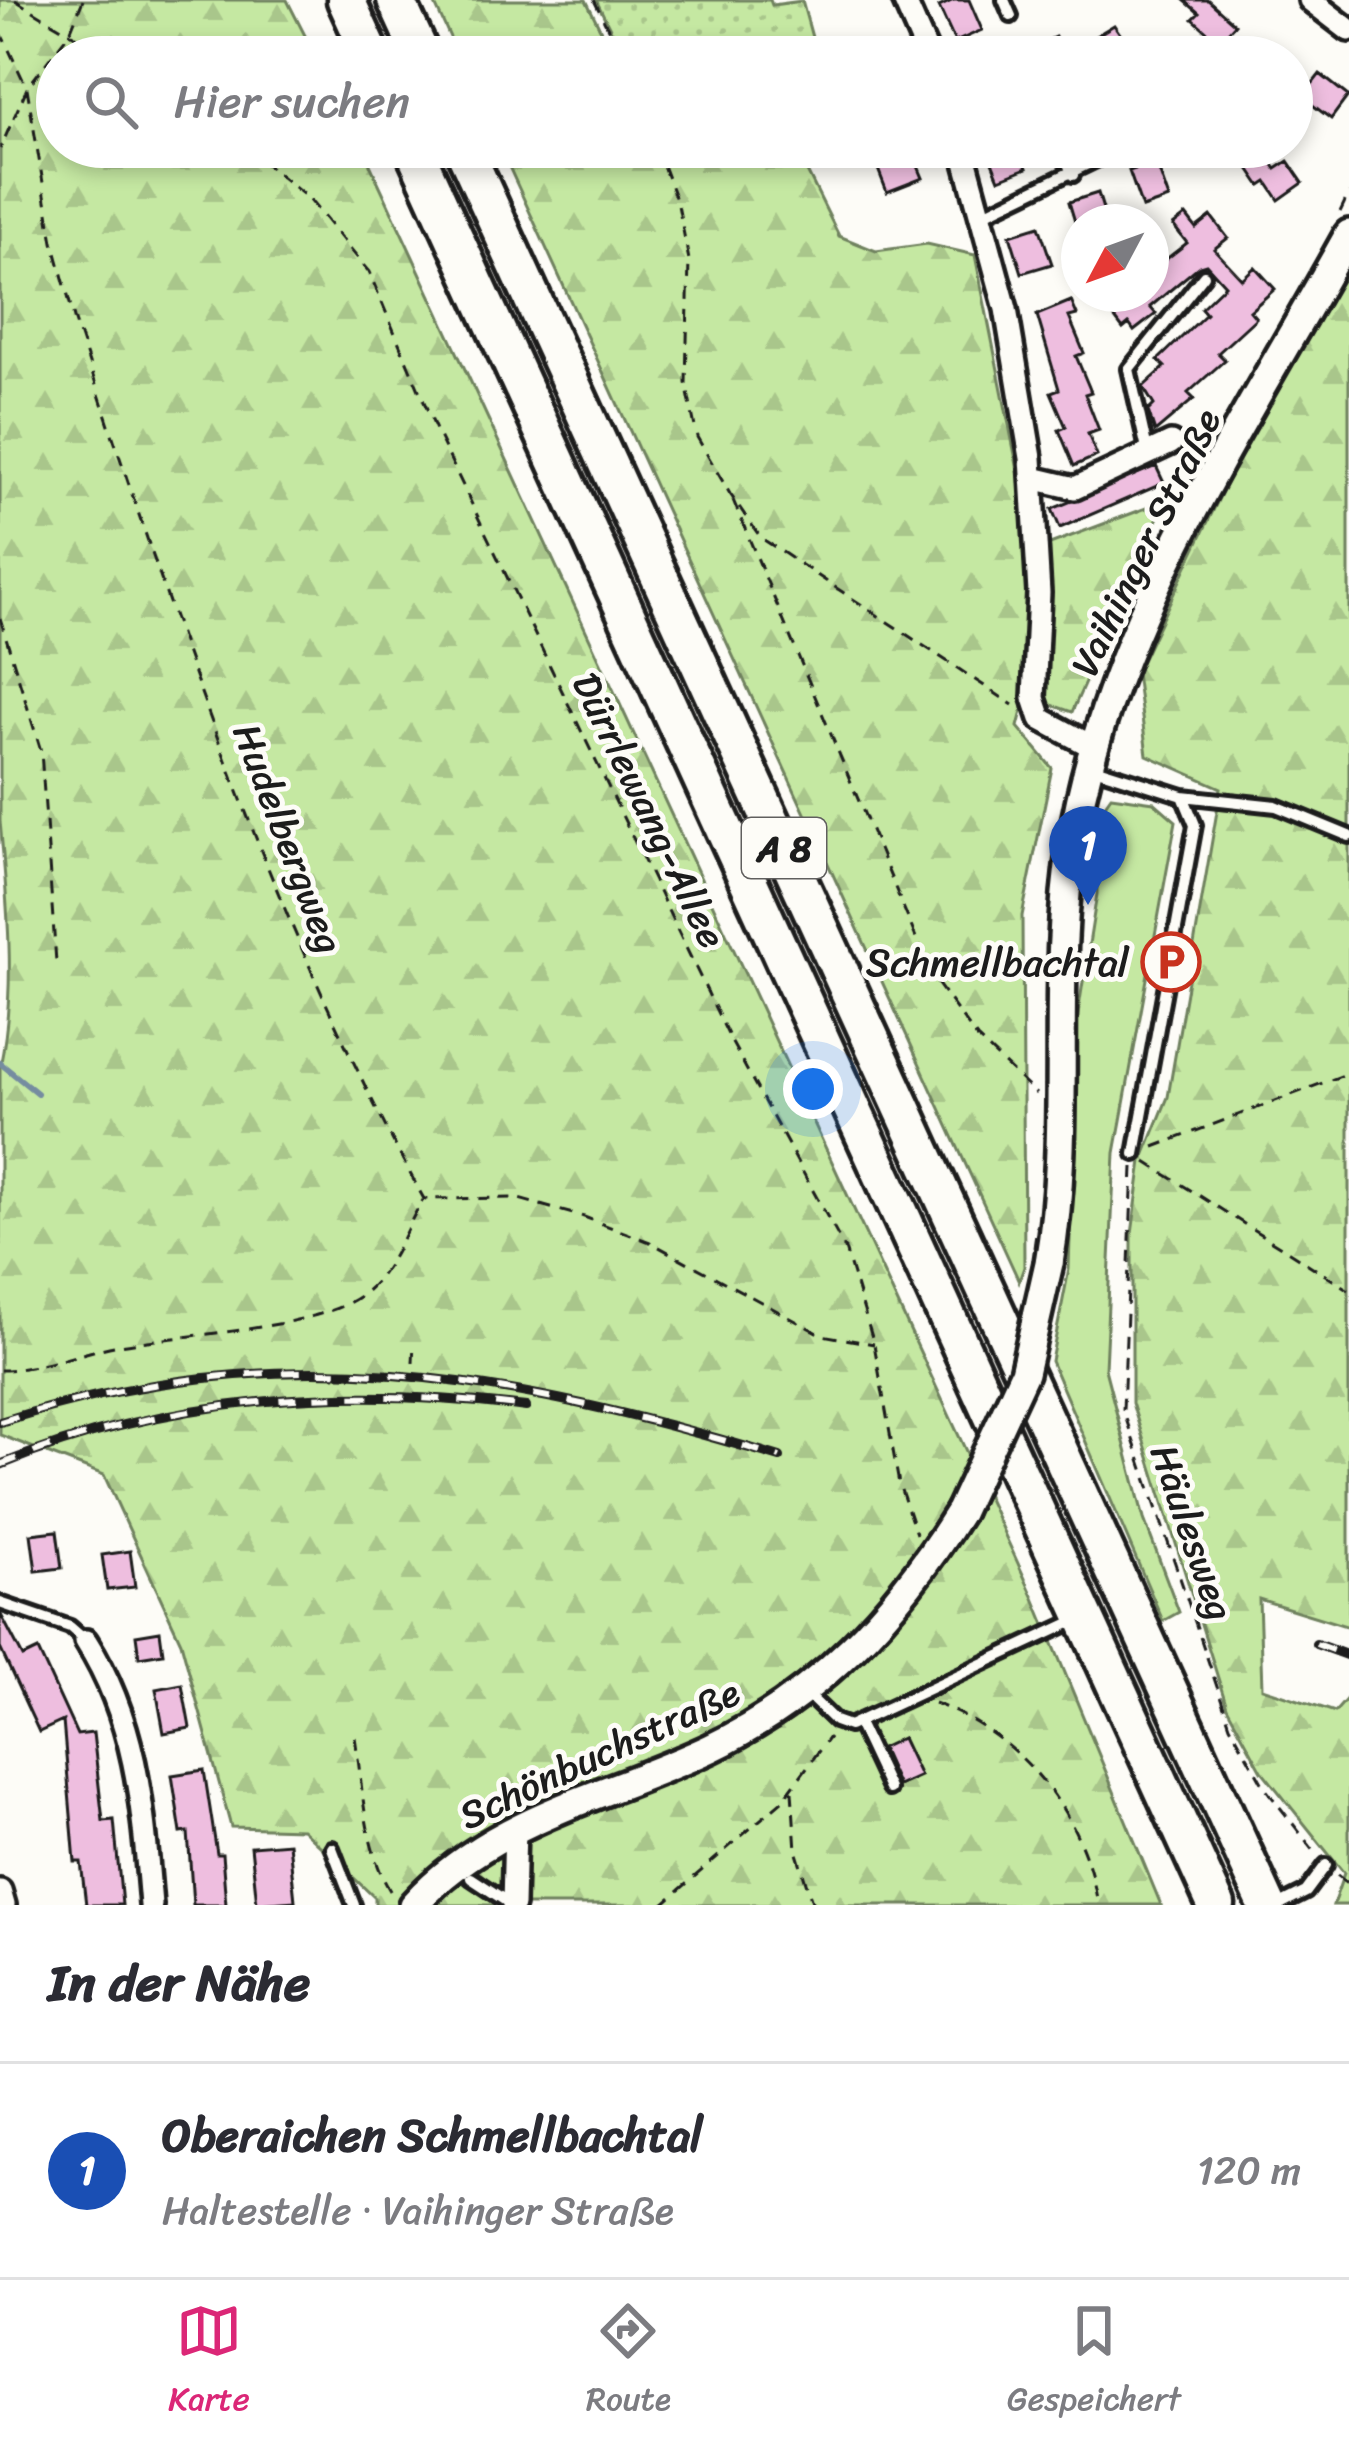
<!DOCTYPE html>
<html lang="de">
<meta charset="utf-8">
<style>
body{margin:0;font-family:Sriracha,sans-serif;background:#f2f2f3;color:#2b2b33}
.compass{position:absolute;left:1061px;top:204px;width:108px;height:108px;border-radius:50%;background:#fff;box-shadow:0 6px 18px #0003;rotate:229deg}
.you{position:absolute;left:813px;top:1089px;width:42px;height:42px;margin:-30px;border:9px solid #fff;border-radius:50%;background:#1a73e8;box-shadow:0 0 0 18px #1a73e833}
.badge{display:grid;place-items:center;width:78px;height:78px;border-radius:50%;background:#db2777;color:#fff;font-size:39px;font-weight:700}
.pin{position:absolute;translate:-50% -99px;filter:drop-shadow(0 3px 6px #0008)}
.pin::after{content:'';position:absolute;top:63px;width:42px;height:36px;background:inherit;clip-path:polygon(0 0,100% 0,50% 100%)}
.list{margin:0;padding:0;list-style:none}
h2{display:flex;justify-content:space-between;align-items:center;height:156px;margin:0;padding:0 48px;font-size:51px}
h2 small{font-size:39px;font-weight:400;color:#7c7c81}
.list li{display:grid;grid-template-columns:78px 1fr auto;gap:36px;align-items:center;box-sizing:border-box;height:216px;padding:0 48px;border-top:3px solid #e1e1e2}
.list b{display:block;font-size:45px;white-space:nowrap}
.list p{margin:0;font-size:39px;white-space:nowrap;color:#7c7c81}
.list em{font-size:39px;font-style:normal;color:#7c7c81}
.icon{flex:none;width:66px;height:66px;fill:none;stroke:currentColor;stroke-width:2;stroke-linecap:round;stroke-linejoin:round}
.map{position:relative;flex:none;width:1349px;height:1905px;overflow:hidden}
.search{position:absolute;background:#fff;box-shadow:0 6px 18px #0003;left:36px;right:36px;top:36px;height:132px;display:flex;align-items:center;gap:30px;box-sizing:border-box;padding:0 42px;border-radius:66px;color:#7c7c81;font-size:45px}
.sheet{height:372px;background:#fff}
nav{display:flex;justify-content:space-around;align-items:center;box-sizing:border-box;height:168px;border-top:3px solid #e1e1e2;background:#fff;font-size:33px;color:#7c7c81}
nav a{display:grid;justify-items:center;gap:6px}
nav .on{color:#db2777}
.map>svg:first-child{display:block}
.grass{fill:#c5e8a2;stroke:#70825f;stroke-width:3}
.forest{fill:url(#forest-firs);stroke:#70825f;stroke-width:3}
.garden{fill:url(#garden-dots);stroke:#70825f;stroke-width:3}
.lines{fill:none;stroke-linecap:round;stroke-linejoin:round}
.stream{stroke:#748ca0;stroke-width:6}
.building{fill:#eebedf;stroke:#1c1c1c;stroke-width:3}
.lane-casing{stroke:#1c1c1c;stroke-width:20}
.street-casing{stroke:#1c1c1c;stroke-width:30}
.secondary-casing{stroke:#1c1c1c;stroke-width:36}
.highway-casing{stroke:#1c1c1c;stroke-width:45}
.path{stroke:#1c1c1c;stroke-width:3;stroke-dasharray:12 9;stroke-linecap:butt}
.lane{stroke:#fdfcf7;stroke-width:10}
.street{stroke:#fdfcf7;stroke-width:21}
.secondary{stroke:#fdfcf7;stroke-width:27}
.highway{stroke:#fdfcf7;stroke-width:36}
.rail-casing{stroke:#1c1c1c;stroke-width:10}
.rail{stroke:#fdfcf7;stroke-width:6;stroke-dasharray:18;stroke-linecap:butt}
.secondary-bridge-casing{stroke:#1c1c1c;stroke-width:36;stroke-linecap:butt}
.path-bridge{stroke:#1c1c1c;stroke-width:3;stroke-dasharray:12 9;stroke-linecap:butt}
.secondary-bridge{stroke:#fdfcf7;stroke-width:27}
.labels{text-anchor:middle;stroke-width:10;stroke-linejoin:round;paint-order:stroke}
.shield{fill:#fdfcf7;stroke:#605f5e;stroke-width:3}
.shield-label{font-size:36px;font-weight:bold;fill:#1c1c1c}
.street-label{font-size:39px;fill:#1c1c1c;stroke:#fdfcf7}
.poi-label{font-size:39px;fill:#1c1c1c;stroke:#fdfcf7;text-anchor:end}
</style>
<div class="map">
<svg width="1349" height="1905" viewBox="0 0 1349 1905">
<defs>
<pattern id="forest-firs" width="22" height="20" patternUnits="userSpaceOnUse" patternTransform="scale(3)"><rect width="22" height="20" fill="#c5e8a2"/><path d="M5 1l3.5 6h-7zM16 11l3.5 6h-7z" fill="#a9c68b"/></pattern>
<pattern id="garden-dots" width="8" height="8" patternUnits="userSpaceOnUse" patternTransform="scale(3)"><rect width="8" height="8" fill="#c5e8a2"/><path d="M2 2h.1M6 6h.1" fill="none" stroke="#a9c68b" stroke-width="1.8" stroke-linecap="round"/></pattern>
</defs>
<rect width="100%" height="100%" fill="#fdfcf7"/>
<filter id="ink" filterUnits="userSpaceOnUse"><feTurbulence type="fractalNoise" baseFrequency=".00833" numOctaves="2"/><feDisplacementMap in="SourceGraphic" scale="24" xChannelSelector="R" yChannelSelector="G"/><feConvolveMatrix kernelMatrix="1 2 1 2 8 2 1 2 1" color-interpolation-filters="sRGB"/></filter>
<g filter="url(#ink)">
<path class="grass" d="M1111,796L1154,802L1176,821L1115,1153L1105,1369L1144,1519L1179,1612L1163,1621L1051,1361L1069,1269L1077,1020L1097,894V816Z"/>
<path class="forest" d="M0,0H287L316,57H57V147H362L1034,1598L1161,1905H375V1898L302,1829L231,1827L181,1642L104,1475L0,1435V1067C17,988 7,901 0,821Z
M433,0H586L614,57H459Z
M500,147H795L839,236L876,251L927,244L975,255L1034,550L1165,501L1072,712L1026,696L1018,727L1052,768L1022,916L1024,1267L1019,1281Z
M1349,240V1627L1259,1599L1262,1688L1335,1712L1349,1696V1905H1333L1344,1873L1262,1771L1227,1707L1132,1403V1234L1142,1161L1168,1097L1221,788L1147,755L1136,673L1304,319Z"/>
<path class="garden" d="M596,0H770L772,5L802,1L813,41L700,57H624Z"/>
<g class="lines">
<path class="stream" d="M0,1063L37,1093"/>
</g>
<path class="building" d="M954,0H969L982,30L955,42L939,7Z
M1184,0H1208L1235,24L1219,42L1193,19L1199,13Z
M1114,25L1125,41L1135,57H1100L1089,40Z
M1055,37L1064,57H1012Z
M1320,74L1348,96L1331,119L1302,97Z
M896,147H910L923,178L887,192L873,156Z
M986,147H1019L1027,168L999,179Z
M1262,149L1276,169L1288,161L1303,183L1279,200L1267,182L1261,186L1244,161Z
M1156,162L1169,199L1142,208L1129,171Z
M1098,193L1107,222H1075L1069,202Z
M1186,215L1196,228L1211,216L1228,238L1214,249L1242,279L1255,267L1275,289L1250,311L1256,318L1218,353L1225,360L1188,393L1194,399L1155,432L1148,411L1154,405L1143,387L1165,367L1158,360L1206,314L1201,308L1225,285L1206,264L1199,266L1150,307L1156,314L1134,331L1129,324L1123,329L1102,301L1118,294L1125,303L1137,294H1151V253L1160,264L1187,243L1173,225Z
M1039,226L1052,264L1022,273L1010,235Z
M1071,301L1077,315L1069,317L1084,353L1076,356L1091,392L1085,394L1099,430L1088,434L1097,456L1074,466L1059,430L1066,427L1051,392L1059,389L1037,315Z
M1156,466L1164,483L1060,528L1052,509Z
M57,1531L62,1568L36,1571L31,1534Z
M130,1551L135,1587L107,1590L102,1555Z
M0,1613L23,1657L38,1650L77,1735L93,1733L103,1821L114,1820L122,1905H86L81,1862H75L63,1721L39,1732L0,1648Z
M160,1631L163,1653L139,1657L136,1635Z
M182,1684L190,1728L164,1733L156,1689Z
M902,1738L920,1776L898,1786L881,1748Z
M204,1770L217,1854H222L226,1905H193L188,1832L181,1833L172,1775Z
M289,1843L295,1901L257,1904L251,1846Z"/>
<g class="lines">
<defs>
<path id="lane" d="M1004,0L1011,16
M1061,147L1073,175
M982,215L1123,147
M1148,454L1129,369L1204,275
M1091,767L1183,796L1276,806L1349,836
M1135,1154L1195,825L1183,796
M0,1603L70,1627L86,1641
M806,1693L835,1721L849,1726L1081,1618
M858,1723L889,1789
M332,1848L354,1905
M471,1878L509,1903
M1280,1905L1306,1892L1326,1865"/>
<path id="street" d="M904,0L929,57
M1310,0L1349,30
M962,147L1006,309L1031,458L1039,593L1034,698L1041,719L1095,748
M1033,478L1075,488L1171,443
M86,1641C138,1723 143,1811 151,1905
M0,1891L4,1905
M513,1905L515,1827"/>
<path id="secondary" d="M1049,1263C1073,1125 1050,983 1072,845C1107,624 1243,426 1349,234
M413,1905C493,1817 608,1797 711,1748C819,1696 897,1612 960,1511"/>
<path id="highway" d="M346,0L372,57
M396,0L422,57
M413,147L1216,1905
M463,147L1267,1905"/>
</defs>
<use href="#lane" class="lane-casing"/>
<use href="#street" class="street-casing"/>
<use href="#secondary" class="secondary-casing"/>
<use href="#highway" class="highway-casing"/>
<path class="path" d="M15,0L110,57
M83,0L70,32L27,88L53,242L74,318C172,617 271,922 424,1199L515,1198L584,1217L650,1242L822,1335L874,1344
M594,0L622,57
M0,31L27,88L0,149
M752,54L820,46L906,50
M245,147L309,199L369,272L436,430L732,1043L845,1249L874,1344L899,1484L916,1534
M656,147L678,205L689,260L686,383L697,437L730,494L761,538L1013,705
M1340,212L1349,193
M733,500L932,976L977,1038L1036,1094
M0,618L41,751L56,962
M1154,1147L1349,1073
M1146,1162L1349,1290
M1133,1167L1123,1410L1230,1725L1265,1788L1318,1856
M413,1363L414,1343
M0,1370C36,1370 74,1355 109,1347C172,1334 316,1332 364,1293C393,1270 403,1231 423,1200
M934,1703C1021,1735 1084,1813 1098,1905
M355,1737C363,1787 364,1854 394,1897
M792,1791L796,1850L813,1905
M1337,1875L1349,1885
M662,1905L783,1800L829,1737"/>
<use href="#lane" class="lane"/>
<use href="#street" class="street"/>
<use href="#secondary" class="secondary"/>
<use href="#highway" class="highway"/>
<defs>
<path id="rail" d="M0,1422C281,1333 505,1374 780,1457
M0,1465C170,1396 345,1385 526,1407
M1316,1644L1349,1656"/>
</defs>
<use href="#rail" class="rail-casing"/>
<use href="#rail" class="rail"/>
<defs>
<path id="secondary-bridge" d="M960,1511L1024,1373L1049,1263"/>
</defs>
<use href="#secondary-bridge" class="secondary-bridge-casing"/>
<path class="path-bridge" d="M1034,1248L1037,1226"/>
<use href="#secondary-bridge" class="secondary-bridge"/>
</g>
</g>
<defs>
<symbol id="parking-ring" viewBox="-11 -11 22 22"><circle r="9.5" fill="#fdfcf7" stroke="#c8321e" stroke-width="1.5"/><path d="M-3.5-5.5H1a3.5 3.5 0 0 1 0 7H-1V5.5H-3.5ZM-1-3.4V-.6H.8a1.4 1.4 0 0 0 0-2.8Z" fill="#c8321e"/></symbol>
</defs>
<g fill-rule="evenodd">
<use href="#parking-ring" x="1138" y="929" width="66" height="66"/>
</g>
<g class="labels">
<rect class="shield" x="742" y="818" width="84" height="60" rx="9"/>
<g class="shield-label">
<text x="784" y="861">A 8</text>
</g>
<g class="street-label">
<text transform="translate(1145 542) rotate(-64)" y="14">Vaihinger Straße</text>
<text transform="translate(650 810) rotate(64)" y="14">Dürrlewang-Allee</text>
<text transform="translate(289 838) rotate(69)" y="14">Hudelbergweg</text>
<text transform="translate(1193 1532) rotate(71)" y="14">Häulesweg</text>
<text transform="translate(599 1753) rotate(-25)" y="14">Schönbuchstraße</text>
</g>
<g class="poi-label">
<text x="1129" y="976">Schmellbachtal</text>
</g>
</g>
</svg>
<svg class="compass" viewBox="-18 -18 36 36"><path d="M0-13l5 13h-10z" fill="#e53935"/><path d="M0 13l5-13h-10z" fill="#7c7c81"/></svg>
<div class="you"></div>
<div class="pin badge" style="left:1088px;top:905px;background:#1a4fb4">1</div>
<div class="search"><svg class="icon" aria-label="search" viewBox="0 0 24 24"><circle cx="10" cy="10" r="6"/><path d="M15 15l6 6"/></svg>Hier suchen</div>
</div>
<section class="sheet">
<h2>In der Nähe<small></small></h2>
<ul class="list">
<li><span class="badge" style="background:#1a4fb4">1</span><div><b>Oberaichen Schmellbachtal</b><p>Haltestelle · Vaihinger Straße</p></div><em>120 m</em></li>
</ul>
</section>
<nav>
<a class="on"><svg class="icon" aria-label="map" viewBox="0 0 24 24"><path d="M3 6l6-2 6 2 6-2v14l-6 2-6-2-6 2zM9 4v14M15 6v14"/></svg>Karte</a>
<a><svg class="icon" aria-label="directions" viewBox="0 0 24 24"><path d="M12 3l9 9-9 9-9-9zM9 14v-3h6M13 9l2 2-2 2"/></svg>Route</a>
<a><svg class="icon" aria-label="saved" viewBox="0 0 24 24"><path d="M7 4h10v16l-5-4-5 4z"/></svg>Gespeichert</a>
</nav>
